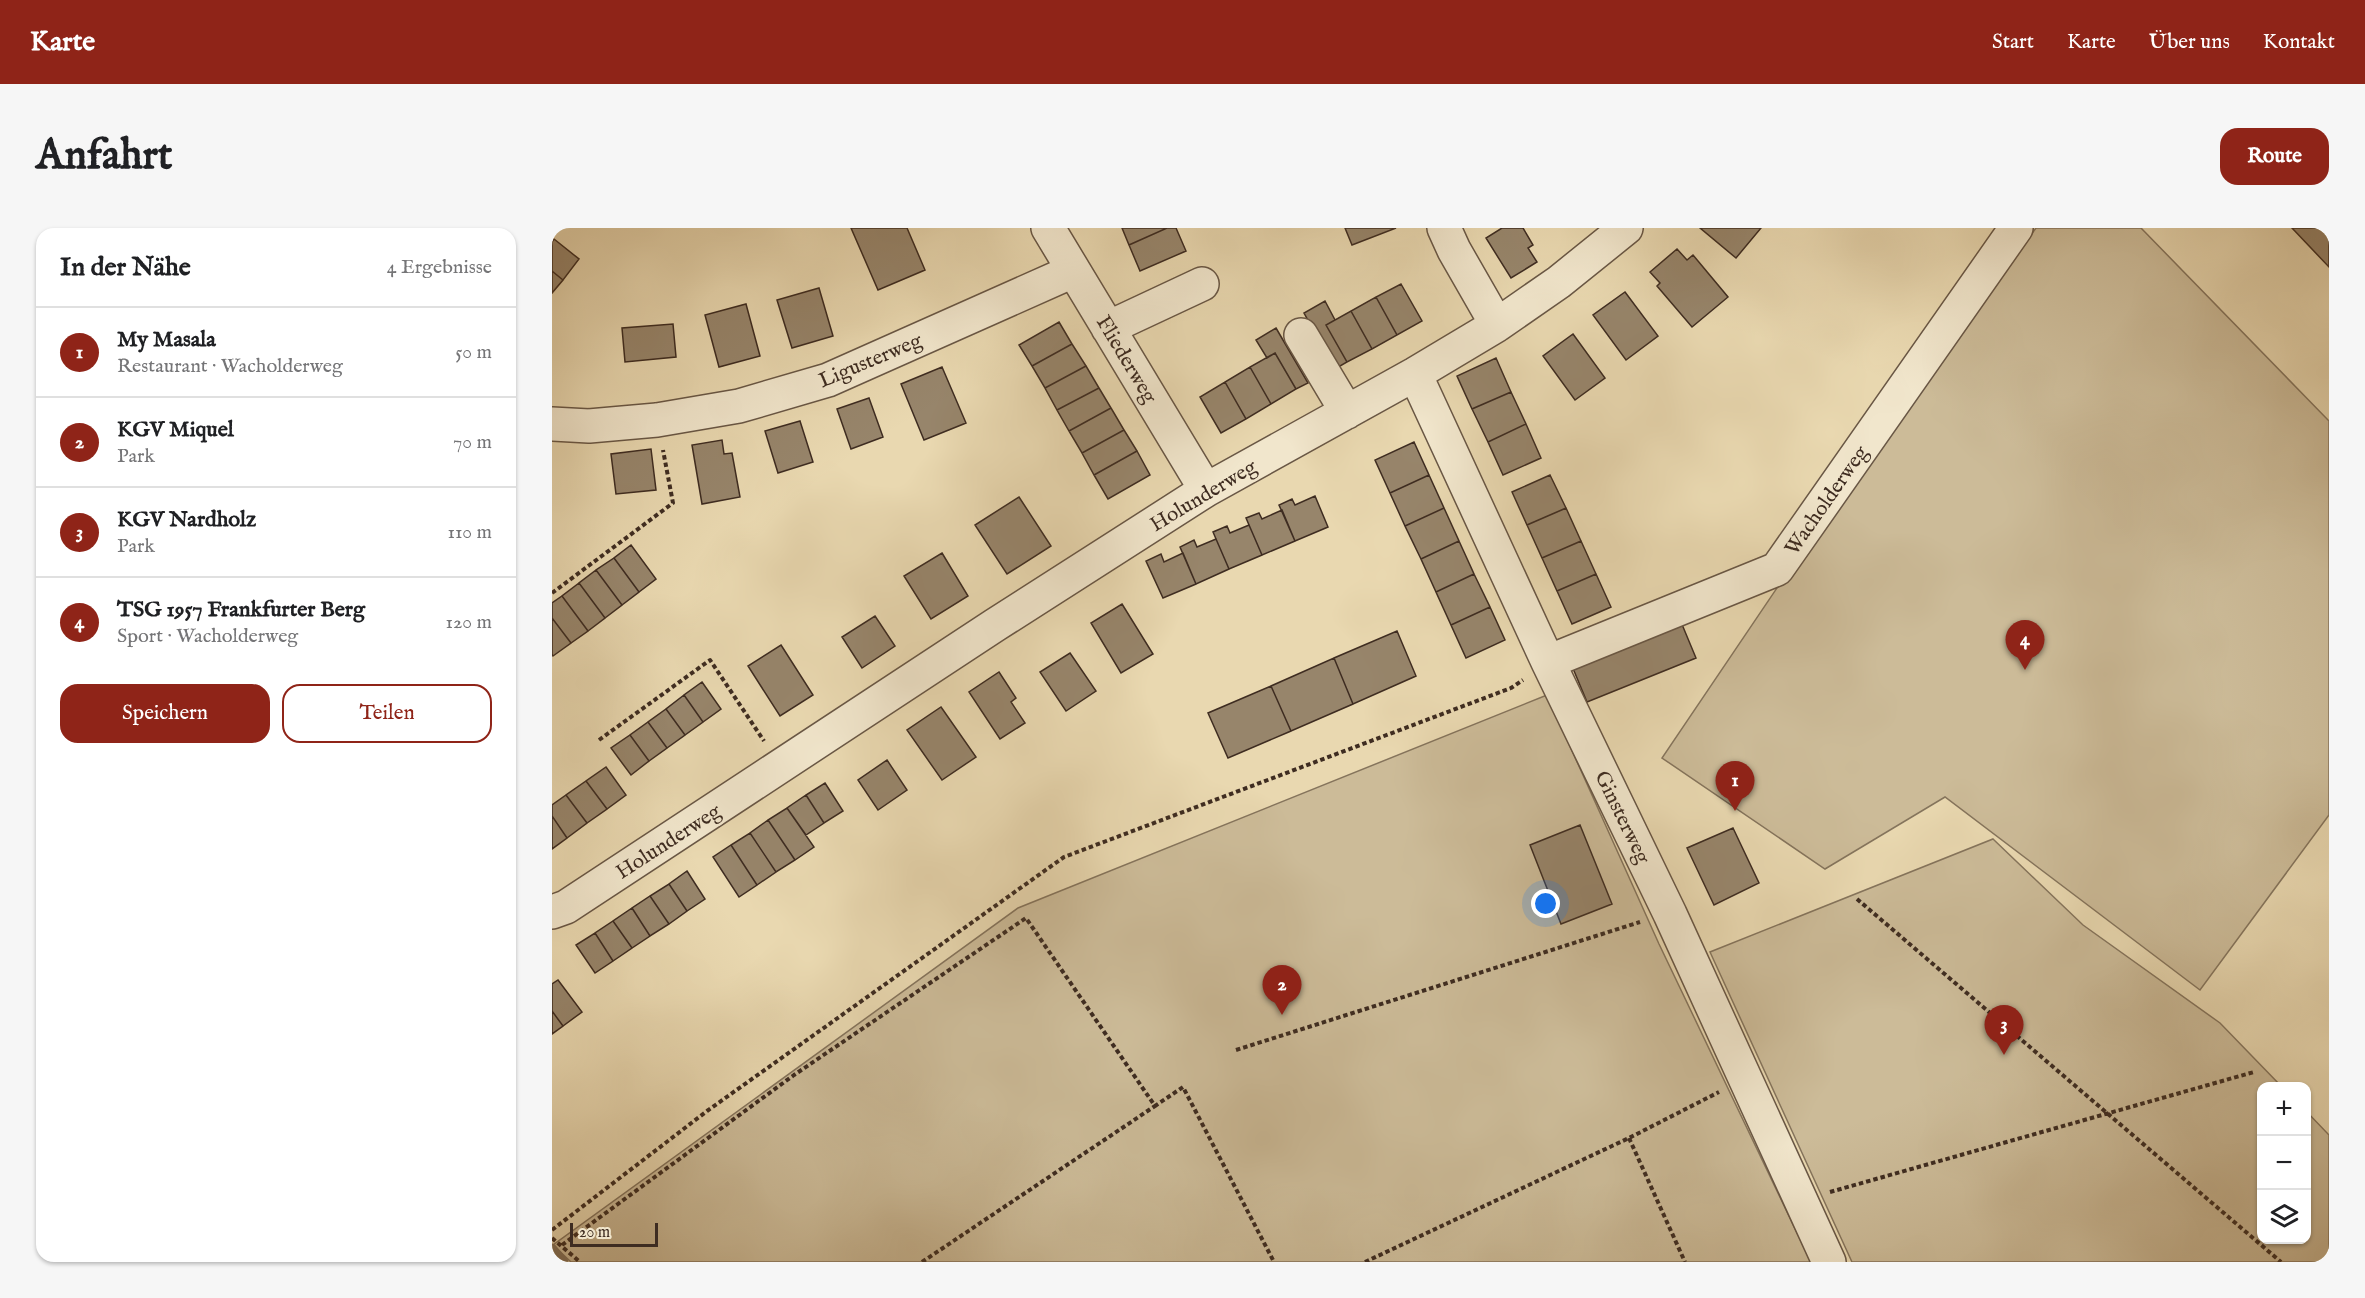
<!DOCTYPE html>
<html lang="de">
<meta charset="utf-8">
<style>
body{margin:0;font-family:"IM FELL English",serif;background:#f6f6f6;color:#202124}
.controls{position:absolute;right:18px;bottom:18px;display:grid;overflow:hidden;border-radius:12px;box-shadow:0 2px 4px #0004}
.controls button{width:54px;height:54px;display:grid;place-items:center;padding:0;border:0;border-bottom:2px solid #e0e0e0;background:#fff;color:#202124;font:30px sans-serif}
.scale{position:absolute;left:18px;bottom:15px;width:88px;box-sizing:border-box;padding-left:6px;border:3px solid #3e2c21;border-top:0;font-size:16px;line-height:21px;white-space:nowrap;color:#3e2c21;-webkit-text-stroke:4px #f1e6cc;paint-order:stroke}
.you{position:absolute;left:994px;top:676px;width:21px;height:21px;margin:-15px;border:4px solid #fff;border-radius:50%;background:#1a73e8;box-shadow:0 0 0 9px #1a73e833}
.badge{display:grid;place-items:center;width:39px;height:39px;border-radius:50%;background:#8f2418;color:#fff;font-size:20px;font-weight:700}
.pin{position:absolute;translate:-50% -50px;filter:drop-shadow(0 2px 3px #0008)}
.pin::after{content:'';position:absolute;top:32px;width:21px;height:18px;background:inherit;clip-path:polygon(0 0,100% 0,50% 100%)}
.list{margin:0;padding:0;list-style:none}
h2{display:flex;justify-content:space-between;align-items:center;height:78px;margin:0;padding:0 24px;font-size:26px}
h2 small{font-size:20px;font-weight:400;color:#757577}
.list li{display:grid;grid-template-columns:39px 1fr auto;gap:18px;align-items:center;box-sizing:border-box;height:90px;padding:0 24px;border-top:2px solid #e0e0e0}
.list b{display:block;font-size:22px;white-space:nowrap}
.list p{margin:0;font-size:20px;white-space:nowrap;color:#757577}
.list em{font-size:20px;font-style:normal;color:#757577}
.actions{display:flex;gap:12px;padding:18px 24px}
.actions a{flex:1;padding:14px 0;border:2px solid #8f2418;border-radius:18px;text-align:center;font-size:21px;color:#8f2418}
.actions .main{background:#8f2418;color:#fff}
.icon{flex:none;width:33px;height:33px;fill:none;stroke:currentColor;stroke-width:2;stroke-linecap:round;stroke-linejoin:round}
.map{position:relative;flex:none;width:1777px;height:1034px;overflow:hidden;border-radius:18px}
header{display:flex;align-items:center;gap:36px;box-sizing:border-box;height:84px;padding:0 30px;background:#8f2418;color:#fff}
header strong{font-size:28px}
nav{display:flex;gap:33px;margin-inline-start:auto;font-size:21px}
.intro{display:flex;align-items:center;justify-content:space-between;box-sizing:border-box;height:144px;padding:0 36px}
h1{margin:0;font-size:42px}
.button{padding:15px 27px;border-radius:18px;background:#8f2418;color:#fff;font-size:21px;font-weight:700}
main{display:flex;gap:36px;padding:0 36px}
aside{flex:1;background:#fff;border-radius:18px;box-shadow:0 2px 4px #0004}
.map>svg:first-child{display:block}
.green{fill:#ccbb98;stroke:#85745c;stroke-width:1.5}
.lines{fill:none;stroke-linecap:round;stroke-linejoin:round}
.stream{stroke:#827059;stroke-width:9}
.building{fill:#97856b;stroke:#3e2c21;stroke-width:1.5}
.minor-casing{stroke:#695745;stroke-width:36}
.path{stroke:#3e2c21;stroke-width:4;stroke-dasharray:4.5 3;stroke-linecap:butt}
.minor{stroke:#f1e6cc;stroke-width:33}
.labels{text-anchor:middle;stroke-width:4.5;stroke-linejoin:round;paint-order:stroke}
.street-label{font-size:21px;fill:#3e2c21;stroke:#f1e6cc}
</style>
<header>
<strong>Karte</strong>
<nav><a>Start</a><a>Karte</a><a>Über uns</a><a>Kontakt</a></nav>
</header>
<div class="intro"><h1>Anfahrt</h1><a class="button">Route</a></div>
<main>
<aside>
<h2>In der Nähe<small>4 Ergebnisse</small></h2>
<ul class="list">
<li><span class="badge">1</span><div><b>My Masala</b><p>Restaurant · Wacholderweg</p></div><em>50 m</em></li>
<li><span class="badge">2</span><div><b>KGV Miquel</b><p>Park</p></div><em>70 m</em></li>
<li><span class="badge">3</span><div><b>KGV Nardholz</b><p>Park</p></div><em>110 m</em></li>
<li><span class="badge">4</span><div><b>TSG 1957 Frankfurter Berg</b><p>Sport · Wacholderweg</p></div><em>120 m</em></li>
</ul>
<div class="actions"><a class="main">Speichern</a><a>Teilen</a></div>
</aside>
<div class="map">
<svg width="1777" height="1034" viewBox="0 0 1777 1034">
<rect width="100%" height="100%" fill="#e9d8b0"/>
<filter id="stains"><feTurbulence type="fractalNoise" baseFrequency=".00333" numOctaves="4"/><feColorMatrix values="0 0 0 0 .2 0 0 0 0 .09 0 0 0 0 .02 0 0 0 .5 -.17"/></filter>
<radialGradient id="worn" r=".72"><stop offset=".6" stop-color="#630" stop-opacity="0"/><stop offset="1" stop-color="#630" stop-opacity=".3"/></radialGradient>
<path class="green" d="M1484,0H1589L1777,193V587L1648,762L1393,569L1273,641L1110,530L1229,354Z
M995,467L1107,716L1259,1034H19L1,1017L466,680Z
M1441,611L1531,697L1668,795L1729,858H1710V1012H1754L1755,884L1777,907V1034H1300L1158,724Z"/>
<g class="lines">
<path class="stream" d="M0,1020L12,1034"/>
</g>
<path class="building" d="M299,0H355L373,42L326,62Z
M570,0H615L577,17Z
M615,0H624L634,23L588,43L577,17Z
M793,0H844L800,17Z
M950,0H971L981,17L976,20L985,34L959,50L934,10Z
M1148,0H1209L1184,30Z
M1740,0H1777V39Z
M2,11L27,31L11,52L0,43V14Z
M1125,21L1135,32L1141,27L1176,69L1140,99L1105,58L1108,55L1098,44Z
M0,43L11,52L0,65Z
M849,56L870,93L845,107L824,69Z
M267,60L281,108L240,120L225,72Z
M1073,64L1106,108L1074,132L1041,87Z
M824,69L845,107L820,121L799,83Z
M773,73L783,92L774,97L795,134L783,141L752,85Z
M194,76L208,128L167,139L153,87Z
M799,83L820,121L795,134L774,97Z
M507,94L520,116L480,138L467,117Z
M121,96L124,129L73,134L70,100Z
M724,100L756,155L744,161L723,125L715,130L704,112Z
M1021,106L1053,150L1023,172L991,128Z
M520,116L534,138L493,160L480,138Z
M723,125L744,161L719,176L698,139Z
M944,130L959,164L920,181L905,148Z
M534,138L547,160L505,182L493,160Z
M390,139L414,195L372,212L349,156Z
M698,139L719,176L694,191L673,154Z
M673,154L694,191L669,205L648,169Z
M547,160L559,180L517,203L505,182Z
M959,164L974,196L936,214L920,181Z
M317,170L331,209L299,221L285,181Z
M559,180L572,202L530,225L517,203Z
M248,193L261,234L226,245L213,203Z
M974,196L989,230L951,247L936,214Z
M572,202L585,223L542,247L530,225Z
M170,212L172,226L180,225L188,269L150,276L140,217Z
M862,214L877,247L838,265L823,232Z
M99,221L104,262L64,266L59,226Z
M585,223L598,247L556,271L542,247Z
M877,247L892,280L853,298L838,265Z
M998,247L1014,280L975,297L960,264Z
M763,268L776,299L743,313L727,277L740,271L743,277Z
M467,269L499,318L455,346L423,297Z
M892,280L907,313L869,331L853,298Z
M1014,280L1029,313L990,330L975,297Z
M730,282L743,313L710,327L694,290L707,285L710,291Z
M697,297L710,327L677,341L661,304L675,298L678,305Z
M664,311L677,341L644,356L628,319L642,312L645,319Z
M907,313L922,346L884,364L869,331Z
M1029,313L1044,346L1005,363L990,330Z
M79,317L104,351L87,364L62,330Z
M390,325L416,368L379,391L352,348Z
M631,325L644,356L611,370L594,333L609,326L612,334Z
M62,330L87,364L70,377L44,342Z
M44,342L70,377L53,390L27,355Z
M922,346L938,379L899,397L884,364Z
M1044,346L1059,379L1020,396L1005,363Z
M27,355L53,390L36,403L10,368Z
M10,368L36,403L19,415L0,390V375Z
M570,376L601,426L569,445L539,395Z
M938,379L953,412L914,430L899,397Z
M323,388L343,418L310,440L290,409Z
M0,390L19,415L1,428L0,426Z
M1129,394L1144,430L1035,474L1020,438Z
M845,403L864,448L801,476L782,430Z
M229,417L261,467L228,488L196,438Z
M518,425L544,463L514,483L488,444Z
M782,430L801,476L739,503L719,458Z
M447,444L464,470L459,474L473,495L448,511L417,464Z
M150,454L169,481L151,494L132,467Z
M719,458L739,503L676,530L656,485Z
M132,467L151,494L133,507L114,481Z
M389,479L424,529L390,552L355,502Z
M114,481L133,507L115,520L96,494Z
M96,494L115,520L97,533L78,507Z
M78,507L97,533L79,547L59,520Z
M335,532L355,562L326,582L306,552Z
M54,539L74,567L55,581L34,553Z
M34,553L55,581L35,595L14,567Z
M273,555L291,583L272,595L254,567Z
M14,567L35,595L15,610L0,588V577Z
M254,567L272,595L254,607L235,580Z
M235,580L262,619L243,632L216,592Z
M0,588L15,610L0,621Z
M216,592L243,632L224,644L198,605Z
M1028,597L1060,676L1009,696L978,617Z
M1181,600L1207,655L1162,677L1135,620Z
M198,605L224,644L205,657L179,617Z
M179,617L205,657L187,669L161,629Z
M135,643L153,671L135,683L117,656Z
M117,656L135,683L117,696L98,668Z
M98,668L117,696L98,708L80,680Z
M80,680L98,708L80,720L61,693Z
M61,693L80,720L61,733L43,705Z
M43,705L61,733L43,745L24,717Z
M6,752L30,784L11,798L0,783V756Z
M0,783L11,798L0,806Z"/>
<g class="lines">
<defs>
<path id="minor" d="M496,0L654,262
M892,0L902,22L945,97
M556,100L650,56
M749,107L795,184
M863,146L996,434L1118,686L1277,1034
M0,196L37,198L105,192L187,178L276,152L521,43
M996,434L1225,341L1464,0
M0,684L14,679L443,397L654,262L863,146L945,97L1007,54L1074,0"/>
</defs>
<use href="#minor" class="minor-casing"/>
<path class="path" d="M0,365L121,275L111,222
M47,512L158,432L212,513
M1305,671L1729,1034
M684,822L1088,694
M1077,910L1133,1034
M1278,964L1702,844
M0,1002L155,883L512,629L959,460L971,452
M0,1010L28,1034
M10,1017L242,847L474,690L603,878L631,859L722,1034
M370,1034L603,878
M813,1034L1077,910L1167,864"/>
<use href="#minor" class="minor"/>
</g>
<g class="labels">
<g class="street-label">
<text transform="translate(575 131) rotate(59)" y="7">Fliederweg</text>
<text transform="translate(318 132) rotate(-23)" y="7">Ligusterweg</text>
<text transform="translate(651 267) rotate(-31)" y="7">Holunderweg</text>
<text transform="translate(1274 272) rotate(-55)" y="7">Wacholderweg</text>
<text transform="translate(1071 589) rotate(64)" y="7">Ginsterweg</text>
<text transform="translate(116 613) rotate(-33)" y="7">Holunderweg</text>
</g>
</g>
<rect width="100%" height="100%" filter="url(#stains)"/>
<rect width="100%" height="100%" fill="url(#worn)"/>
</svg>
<div class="controls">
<button>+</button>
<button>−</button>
<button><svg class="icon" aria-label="layers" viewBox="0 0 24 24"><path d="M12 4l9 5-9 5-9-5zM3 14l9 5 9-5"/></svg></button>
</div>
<div class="scale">20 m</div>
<div class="you"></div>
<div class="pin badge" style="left:1183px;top:583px">1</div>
<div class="pin badge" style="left:730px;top:787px">2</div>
<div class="pin badge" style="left:1452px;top:827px">3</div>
<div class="pin badge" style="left:1473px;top:442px">4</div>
</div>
</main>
